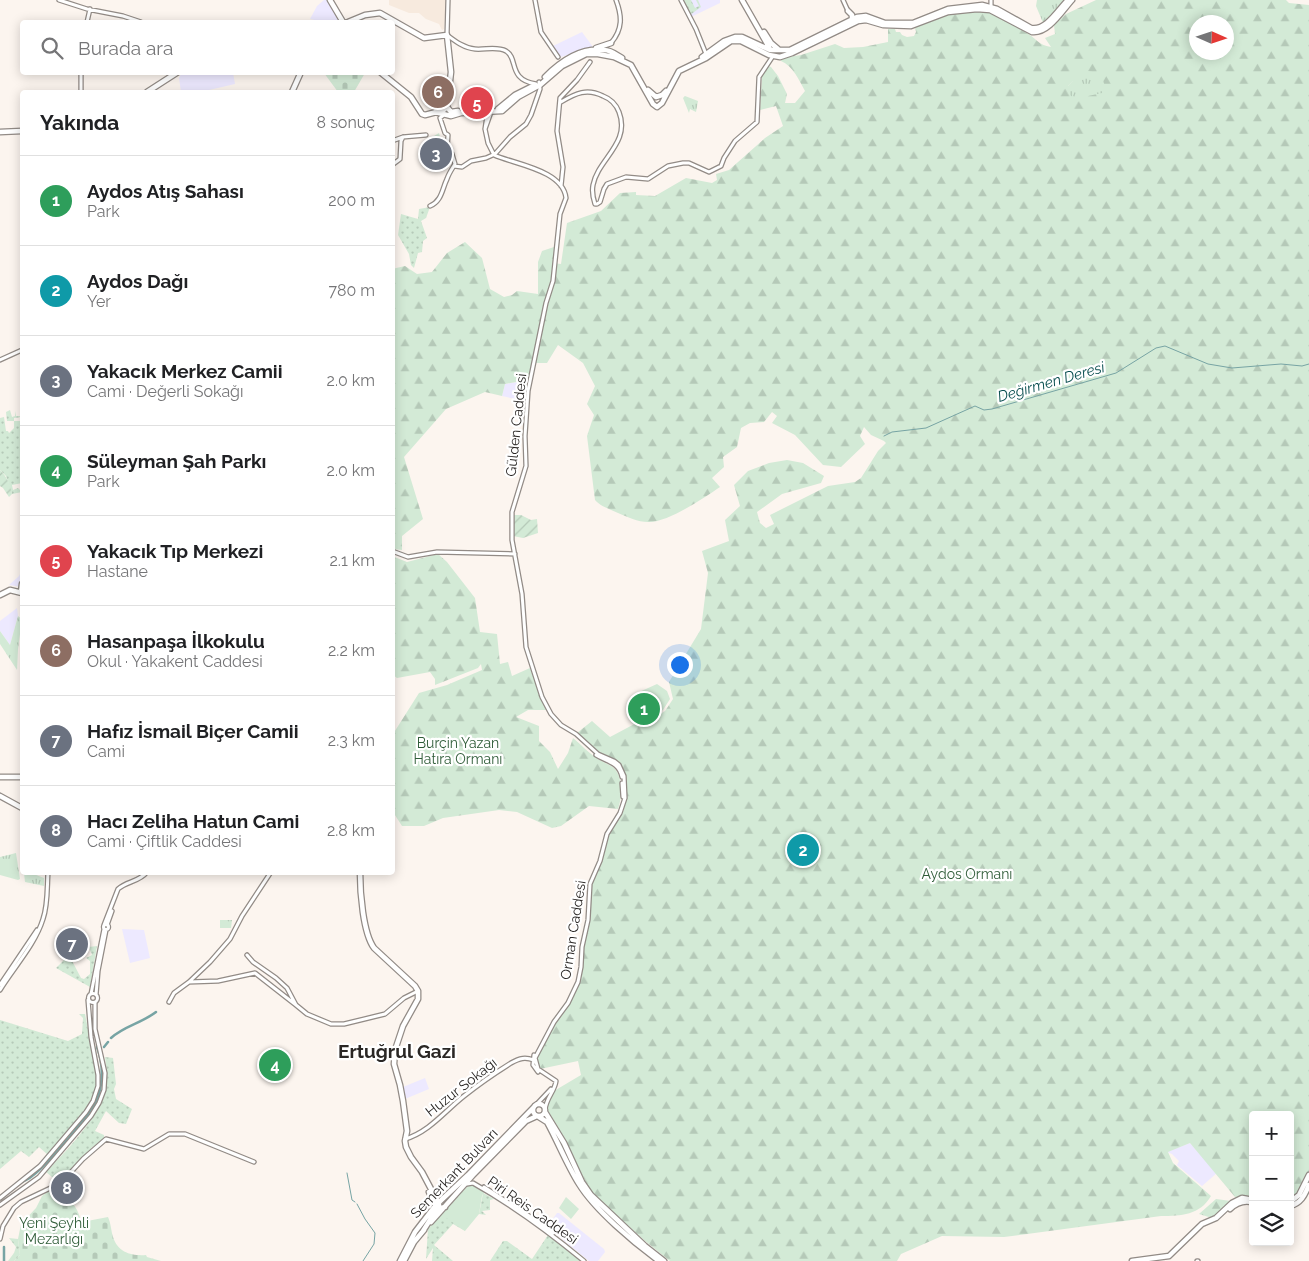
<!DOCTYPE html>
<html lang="tr">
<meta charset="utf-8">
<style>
body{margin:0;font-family:Raleway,sans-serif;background:#f2f2f2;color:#202124}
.controls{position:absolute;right:15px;bottom:15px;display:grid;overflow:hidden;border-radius:5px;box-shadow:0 2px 12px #0003}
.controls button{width:45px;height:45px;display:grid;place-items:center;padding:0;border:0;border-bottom:1px solid #e0e0e0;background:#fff;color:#202124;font:25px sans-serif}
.compass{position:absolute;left:1189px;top:15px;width:45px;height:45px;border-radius:50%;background:#fff;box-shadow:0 2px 12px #0003;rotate:93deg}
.you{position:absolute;left:679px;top:664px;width:18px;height:18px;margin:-12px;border:4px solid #fff;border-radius:50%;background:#1a73e8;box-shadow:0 0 0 8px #1a73e833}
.badge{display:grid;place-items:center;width:32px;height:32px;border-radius:50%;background:#0f766e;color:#fff;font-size:16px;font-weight:700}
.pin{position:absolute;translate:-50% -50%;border:2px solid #fff;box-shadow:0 1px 5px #0006}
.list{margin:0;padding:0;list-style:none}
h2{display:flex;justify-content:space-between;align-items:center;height:65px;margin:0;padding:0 20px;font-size:21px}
h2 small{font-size:16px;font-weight:400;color:#757577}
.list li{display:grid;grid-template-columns:32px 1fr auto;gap:15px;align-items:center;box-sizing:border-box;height:90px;padding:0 20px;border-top:1px solid #e0e0e0}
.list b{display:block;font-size:19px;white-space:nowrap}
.list p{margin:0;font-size:16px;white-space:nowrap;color:#757577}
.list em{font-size:16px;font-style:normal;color:#757577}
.icon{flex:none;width:28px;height:28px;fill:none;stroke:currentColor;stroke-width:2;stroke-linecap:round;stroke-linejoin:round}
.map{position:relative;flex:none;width:1309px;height:1261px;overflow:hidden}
.search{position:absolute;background:#fff;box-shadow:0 2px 12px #0003;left:20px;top:20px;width:375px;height:55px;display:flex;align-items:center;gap:12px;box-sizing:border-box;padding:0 18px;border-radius:5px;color:#757577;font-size:19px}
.panel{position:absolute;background:#fff;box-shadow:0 2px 12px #0003;left:20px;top:90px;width:375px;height:785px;border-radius:5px}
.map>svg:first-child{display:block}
.built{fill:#f7eade}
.education{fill:#ede9ff}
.grass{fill:url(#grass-dots)}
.forest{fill:url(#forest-firs);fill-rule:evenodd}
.cemetery{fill:url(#cemetery-stones)}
.park{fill:url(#park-tufts)}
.garden{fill:url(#garden-furrows)}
.pitch{fill:#d3ead6}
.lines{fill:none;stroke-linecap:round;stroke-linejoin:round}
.stream{stroke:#77a4a4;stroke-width:1}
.canal{stroke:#77a4a4;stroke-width:2.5}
.minor-casing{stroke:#928b86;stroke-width:5.5}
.major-casing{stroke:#928b86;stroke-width:7}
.minor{stroke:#fff;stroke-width:3}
.major{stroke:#fff;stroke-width:4.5}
.labels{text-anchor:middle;stroke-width:4.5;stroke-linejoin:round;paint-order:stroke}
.street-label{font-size:14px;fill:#2a2725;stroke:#fff}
.park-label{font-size:14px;fill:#2f5c38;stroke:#fff}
.water-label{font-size:15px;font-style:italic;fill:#0a4f50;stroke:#fff}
.district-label{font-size:19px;font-weight:bold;fill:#2a2725;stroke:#fff}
</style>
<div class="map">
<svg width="1309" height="1261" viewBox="0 0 1309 1261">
<defs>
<pattern id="grass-dots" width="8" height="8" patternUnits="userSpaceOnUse" patternTransform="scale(1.25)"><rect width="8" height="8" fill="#d3ead6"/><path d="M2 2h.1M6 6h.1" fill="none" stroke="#b5c9b8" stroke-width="1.8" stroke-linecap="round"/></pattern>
<pattern id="forest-firs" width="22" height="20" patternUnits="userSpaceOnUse" patternTransform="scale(1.25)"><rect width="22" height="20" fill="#d3ead6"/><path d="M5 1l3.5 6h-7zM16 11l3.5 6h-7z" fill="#b5c9b8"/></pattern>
<pattern id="cemetery-stones" width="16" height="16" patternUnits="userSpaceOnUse" patternTransform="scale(1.25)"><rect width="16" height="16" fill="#d3ead6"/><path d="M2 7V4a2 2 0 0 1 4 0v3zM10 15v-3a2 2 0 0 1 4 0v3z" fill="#b5c9b8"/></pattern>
<pattern id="park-tufts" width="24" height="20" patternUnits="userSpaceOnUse" patternTransform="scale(1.25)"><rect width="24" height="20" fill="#d3ead6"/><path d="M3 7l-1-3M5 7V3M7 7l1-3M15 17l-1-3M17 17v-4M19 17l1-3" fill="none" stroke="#b5c9b8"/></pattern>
<pattern id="garden-furrows" width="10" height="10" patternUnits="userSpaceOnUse" patternTransform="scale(1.25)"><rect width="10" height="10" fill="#d3ead6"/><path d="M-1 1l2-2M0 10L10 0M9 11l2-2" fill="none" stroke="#b5c9b8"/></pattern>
</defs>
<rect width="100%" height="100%" fill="#fcf5ef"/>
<path class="built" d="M389,0H446L444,29L442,30L439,24L426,19L419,13H409L389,5Z"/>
<path class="education" d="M324,0H328L341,22H323L310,19L317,6Z
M682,0H720V3L691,17Z
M582,32L593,47L561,57L553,46Z
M182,72L233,73L235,84L209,90V92H181L179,78Z
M429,87L445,91V98L432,97Z
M518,382L515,399L502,396L505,384Z
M22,570V583L21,587L9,585L19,576Z
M17,608L18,616L10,645L0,631V621Z
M122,929L144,930L150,958L130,963Z
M425,1078L429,1089L405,1099L403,1087Z
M1190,1143L1217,1173L1202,1186L1177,1165L1179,1161L1172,1154L1167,1152Z
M557,1213H559L604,1249L605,1252L598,1261H589L547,1227Z"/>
<path class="grass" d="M682,0H691L695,8L699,6L696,0H698L701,7L690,15Z
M430,207L426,218L421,221L427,238L423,241L422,252L418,253L414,268L411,265L409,254L398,235L401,214L418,219L419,209Z
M10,410L12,417L15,416V411L16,416H21V414L22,417L14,418V421H22V483L12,485L13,490L18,488L22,492L12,494L6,476L0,470V418L4,417L6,431H8L9,433L14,428V421H7L6,412Z
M97,946L90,987L56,968L69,955L81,978L84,979L90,974V961L86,958L92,955L89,947Z
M79,1014H85L96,1069V1088L85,1111L48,1155L39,1147L29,1157L21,1151L0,1169V1020L68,1041L82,1034L83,1018Z
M105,1057L113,1058L116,1084L114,1089L116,1099L132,1109L126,1124L119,1123L106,1111L95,1131L104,1135V1139L91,1148V1150L58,1182L46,1172C62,1156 95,1120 103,1099C108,1086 107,1071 105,1057Z
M468,1186L465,1231L453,1224L434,1245L453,1261H432L433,1248L426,1259L428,1229Z
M483,1193L494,1199L490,1200V1210L482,1211L486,1215L479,1214Z
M548,1235L581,1261H490L503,1241H507L532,1259Z
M9,1238L18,1239L20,1255L14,1261H8L14,1253L16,1247Z"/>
<path class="forest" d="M1096,0H1286L1289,3L1309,5V1177L1302,1191L1290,1201V1115H1253V1198L1247,1196L1235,1197L1190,1143L1168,1152L1173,1163L1211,1196C1200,1215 1181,1216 1161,1216L1004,1237L942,1236L901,1254L897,1261H670L645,1241L592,1193L580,1171L564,1137L548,1111L547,1106L549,1098L554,1091L581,1075L578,1061L540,1069C539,1067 537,1064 536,1062C534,1049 567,1008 574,994C580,982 584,967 583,953L591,885L601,862L608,834L624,810L625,785L622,771L600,755L577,733L592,721L610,737L642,720H650L665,711L673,699L669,682L701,629L708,573L702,551L729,541L725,520L740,506L734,485L748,471L769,463L787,460L803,463L824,476L821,483L782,494L757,512L760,523L766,528L774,524L770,515L828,486L855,482L861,478L878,451L886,443L884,441L871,435L864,427L860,436L865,444L841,467L823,465L795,435L772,423L777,416L772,412L764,422L750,423L741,428L737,447L723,457L724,467L712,478L720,487C704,498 667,523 648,522C638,522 627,517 618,513C610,509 601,507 595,500L587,436L594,415L587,404L595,386L583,363L558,345L547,363H535L527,380L505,384L502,396L485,392L446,409L404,457L423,519L402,536V550L393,549L392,269L405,266L417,274L432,272L447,253L465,242L482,258L490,289L504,297L512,295L517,291L538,294V262L542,251L554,247L553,263L561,264L567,223L601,211L620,193L636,192V195L655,196L686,178L712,183L717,180L716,174L729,170L765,138L783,126L776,106L760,110L762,76L768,66L771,67L778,76L787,94L785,103H795L805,91C799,80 793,66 781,61V58L801,55L835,44L844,48L863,47L888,42V29H895L896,32H900L902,35L907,37L914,36L916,32L915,27C937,18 962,6 986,12C1000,16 1013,25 1025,32C1036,38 1038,45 1051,47L1045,38L1055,34L1054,25L1066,14ZM1196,22H1226V52H1196ZM1073,81L1102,93L1068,86Z
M438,554L447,562L475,598L480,632L497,634L500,664L508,662L512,676L530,668L546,710H528L516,717L539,726V741L550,752L558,769L568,753L573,738C581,744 588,753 597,758C602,762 609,764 614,768C623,776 622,799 618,809L589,806L561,826L552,828L517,812L499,810L443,818L424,826H402L393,812V734L419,693L447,685L482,670L481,664L478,668L435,685V679L430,672L397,678L393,675L392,556L407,562Z
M1216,1199L1231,1201L1219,1214L1212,1218L1199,1214Z"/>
<path class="cemetery" d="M324,73H365L354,92H338Z
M47,1192C58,1190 72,1200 77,1210C79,1214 80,1218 82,1222L108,1217C111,1224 111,1230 113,1237C118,1253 132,1256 146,1255L147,1257L161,1261H14L20,1255L18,1239L21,1224L36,1208L42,1196Z"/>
<path class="park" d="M1037,0H1066L1044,25L1036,6Z
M1088,71L1101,74L1106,90L1102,93L1074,99L1070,95L1068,86L1081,72Z
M685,96L698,101L696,112L690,109L689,113L683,98Z
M439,133L440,137L438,151L432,153L429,139Z
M18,616L22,619L18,649L17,670L0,644V631L10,645Z
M16,853L20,879L18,880L0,875V857Z
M24,873H31L44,878V886L25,882Z
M232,920L231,928H220V920Z
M277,1054L282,1067L281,1073L268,1071L270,1063L268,1060Z"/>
<path class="garden" d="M0,470C7,477 10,484 12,494L9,497L3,488L0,486Z
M514,515H521L531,520L537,519L538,533L523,538L513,536Z"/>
<path class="pitch" d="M657,684L667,691L670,699L663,710L648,718L637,693Z
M473,1185L484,1192L482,1196L479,1214L465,1231L442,1215L468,1186Z
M566,1197L579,1209L571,1219L559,1208Z"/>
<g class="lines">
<path class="stream" d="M884,436L892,432L926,428L975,406L984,410L992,409L1116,373L1156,348L1165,346L1208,364L1232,368L1281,364L1302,366L1309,364
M347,1173L352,1200L355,1202
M357,1204L365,1219L375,1233L374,1244L363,1261"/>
<path class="canal" d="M111,1038C124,1026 142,1023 156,1012
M104,1047L108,1042
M22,1182C25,1180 29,1179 32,1176C46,1166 93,1112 98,1097C103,1081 103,1063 97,1047
M4,1247V1261"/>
<defs>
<path id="minor" d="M59,0L87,9L123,16L141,22
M448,0L447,35C455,41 464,48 475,49C485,50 497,46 506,51C519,59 507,79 536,84
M535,0L541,32L558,57
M681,0L696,29L706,54
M843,0L848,11
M991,0V7
M87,22L90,9
M611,43C623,29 622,16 616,0
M81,92V72
M561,102C576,93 587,88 603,96C611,99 616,104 619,112C631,143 598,159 593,185C592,190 593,198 595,204H597L600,202L604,189L607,184L626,177L648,179L668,166L683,163H689L709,172L721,166L724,158L735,141L757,122L759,77L773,56
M485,112L487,116L485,129L491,112
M485,129L488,143L494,155C514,164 563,170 566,198L560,214L553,281L546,303L528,391L525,436L526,466L512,512V540L522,594L526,647L542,697L551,714L561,725L576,734L598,754L614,761L619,765L624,776L625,798L620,813L607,834L600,861L590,884L588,920L582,947L581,967L578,982L568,1003L554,1022L535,1058L538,1069L556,1081C555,1091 546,1098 545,1110
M392,141L403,137L426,135
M392,165L400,159L401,141L403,137
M454,166L462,167L471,161L486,158L495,154L510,137L526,124L531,115L540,89L539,82
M561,186L563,167L557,131L560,98L577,80L590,62
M430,206C442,201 442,189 447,179C449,173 452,169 455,164L452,154L447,150L448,135L445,133L440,118L445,114
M0,360L22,350
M392,551L408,557L437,552L515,554
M596,755C607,762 619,762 622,777
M622,783L623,797
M103.5 927a2.5 2.5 0 1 1 5 0a2.5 2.5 0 1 1-5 0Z
M104,925L118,889C127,881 139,882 147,872
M107,925L112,911
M247,955L253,962L276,978L287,988L296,1005L307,1014L331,1024H344L385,1014L404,998L418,991
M189,982L218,981L255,973L296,1005
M0,985L37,930
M0,990C14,967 35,945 43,919C48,905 47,888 48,872
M88.5 998a4.5 4.5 0 1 1 9 0a4.5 4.5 0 1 1-9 0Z
M91,994L104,929
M96,995L98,971L106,930
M169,1002L174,993L189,982L210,962L230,939L242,916L271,872
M534,1055L533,1065L538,1072
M535,1106L551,1089
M405,1139C429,1132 445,1111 464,1096C479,1084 495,1073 511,1063C520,1058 525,1057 534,1060
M467,1184L473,1183C512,1205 549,1232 584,1261
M484,1187L537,1221L553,1233
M0,1198L40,1166L86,1112L93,1101L98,1086V1075L91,1037L88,1000
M0,1205L39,1177L91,1116L99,1103L104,1090L105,1073L95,1029V1002
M0,1239L3,1226L14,1208L21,1202L61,1183L83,1159L106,1139L144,1149L169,1134H185L254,1162
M1197,1261H1198"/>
<path id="major" d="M330,0L343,22
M742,0L770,49
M848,11L852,15V20
M348,22L365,15L380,13L424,38L447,35L451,72L447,107
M764,32L771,43L778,49
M596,48L611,43
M702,57L724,41L735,37H742L770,50H790L857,17L866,16L885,23H913L948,9L982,5L997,9L1031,28C1046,31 1058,10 1068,0
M380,72L411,97L422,114L425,115L444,110L447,107
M545,77C560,62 581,47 604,50C611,50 617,55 622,58
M648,90L656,97L662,95L666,91
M147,92L178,72
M292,92L301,72
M447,107L451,112L458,111
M498,109L515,95L533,86
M435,112L451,116L461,113L502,111L518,97L540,85L562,66L586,54H598L614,57L631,65L653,104L657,107L662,103L679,71L706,58L731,41H741L769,55L780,57L792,53L858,21L866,20L883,25L911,26L948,12L977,9L990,10L1032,32C1048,34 1062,11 1072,0
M0,132L22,131
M21,592L22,584
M0,595L10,590L22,593
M0,777H22
M0,796L22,808
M360,872C360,892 363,933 374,948L415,986L418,991V999L403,1026L395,1050L394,1064L400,1085L403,1101L407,1131L405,1141L406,1147L411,1157L422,1172L439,1204L437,1209L423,1231
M533 1110a6 6 0 1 1 12 0a6 6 0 1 1-12 0Z
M545,1112L564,1143L582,1182L591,1195L645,1246L664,1261
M539,1117L547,1122C558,1142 567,1165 579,1184C595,1210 633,1242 659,1261
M429,1192L436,1207L440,1208L445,1207
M1290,1202L1299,1195L1309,1175
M1290,1206C1302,1203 1305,1194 1309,1185
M1230,1209C1236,1203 1243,1200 1252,1202
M431,1222L473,1175L526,1121L537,1116
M400,1261L415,1232L435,1206L468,1175L534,1107
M404,1261L414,1242L424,1230
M1132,1261L1169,1256L1202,1224L1216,1218L1232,1203L1242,1198L1253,1200"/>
</defs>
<use href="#minor" class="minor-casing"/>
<use href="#major" class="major-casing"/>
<use href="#minor" class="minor"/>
<use href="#major" class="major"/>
</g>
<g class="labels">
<g class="street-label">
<text transform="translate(516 425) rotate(-84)" y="5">Gülden Caddesi</text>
<text transform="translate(573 930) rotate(-81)" y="5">Orman Caddesi</text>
<text transform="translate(461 1087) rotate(-38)" y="5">Huzur Sokağı</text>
<text transform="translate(454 1173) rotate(-46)" y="5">Semerkant Bulvarı</text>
<text transform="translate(533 1210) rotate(35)" y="5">Piri Reis Caddesi</text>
</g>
<g class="park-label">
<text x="458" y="748">Burçin Yazan<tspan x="458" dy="16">Hatıra Ormanı</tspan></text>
<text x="967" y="879">Aydos Ormanı</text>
<text x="54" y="1228">Yeni Şeyhli<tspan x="54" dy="16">Mezarlığı</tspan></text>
</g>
<g class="water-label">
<text transform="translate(1051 382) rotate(-16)" y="5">Değirmen Deresi</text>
</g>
<g class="district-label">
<text x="397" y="1058">Ertuğrul Gazi</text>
</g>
</g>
</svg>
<div class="controls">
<button>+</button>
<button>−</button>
<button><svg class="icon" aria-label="layers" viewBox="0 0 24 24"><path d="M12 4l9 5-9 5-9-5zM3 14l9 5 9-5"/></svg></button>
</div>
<svg class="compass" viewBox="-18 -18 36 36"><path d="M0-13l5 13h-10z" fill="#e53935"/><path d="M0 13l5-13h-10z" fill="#757577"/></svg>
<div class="you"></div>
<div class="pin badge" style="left:644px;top:709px;background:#2e9e5b">1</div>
<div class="pin badge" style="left:803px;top:850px;background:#0f9aa8">2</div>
<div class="pin badge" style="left:436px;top:154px;background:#6b7280">3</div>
<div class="pin badge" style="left:275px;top:1065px;background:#2e9e5b">4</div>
<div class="pin badge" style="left:477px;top:103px;background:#e0444e">5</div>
<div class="pin badge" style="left:438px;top:92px;background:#8d6e63">6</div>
<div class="pin badge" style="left:72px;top:944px;background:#6b7280">7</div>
<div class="pin badge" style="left:67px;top:1188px;background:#6b7280">8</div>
<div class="search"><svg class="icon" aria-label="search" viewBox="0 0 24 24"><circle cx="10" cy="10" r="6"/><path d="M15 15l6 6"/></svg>Burada ara</div>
<section class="panel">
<h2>Yakında<small>8 sonuç</small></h2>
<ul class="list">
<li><span class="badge" style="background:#2e9e5b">1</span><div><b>Aydos Atış Sahası</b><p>Park</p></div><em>200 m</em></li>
<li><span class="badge" style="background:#0f9aa8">2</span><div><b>Aydos Dağı</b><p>Yer</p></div><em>780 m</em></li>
<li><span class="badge" style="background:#6b7280">3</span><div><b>Yakacık Merkez Camii</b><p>Cami · Değerli Sokağı</p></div><em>2.0 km</em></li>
<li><span class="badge" style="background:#2e9e5b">4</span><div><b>Süleyman Şah Parkı</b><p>Park</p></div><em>2.0 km</em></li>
<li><span class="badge" style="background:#e0444e">5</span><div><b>Yakacık Tıp Merkezi</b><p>Hastane</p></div><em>2.1 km</em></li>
<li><span class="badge" style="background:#8d6e63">6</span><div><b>Hasanpaşa İlkokulu</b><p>Okul · Yakakent Caddesi</p></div><em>2.2 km</em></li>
<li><span class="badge" style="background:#6b7280">7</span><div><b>Hafız İsmail Biçer Camii</b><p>Cami</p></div><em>2.3 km</em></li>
<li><span class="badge" style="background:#6b7280">8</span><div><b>Hacı Zeliha Hatun Cami</b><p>Cami · Çiftlik Caddesi</p></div><em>2.8 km</em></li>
</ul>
</section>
</div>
